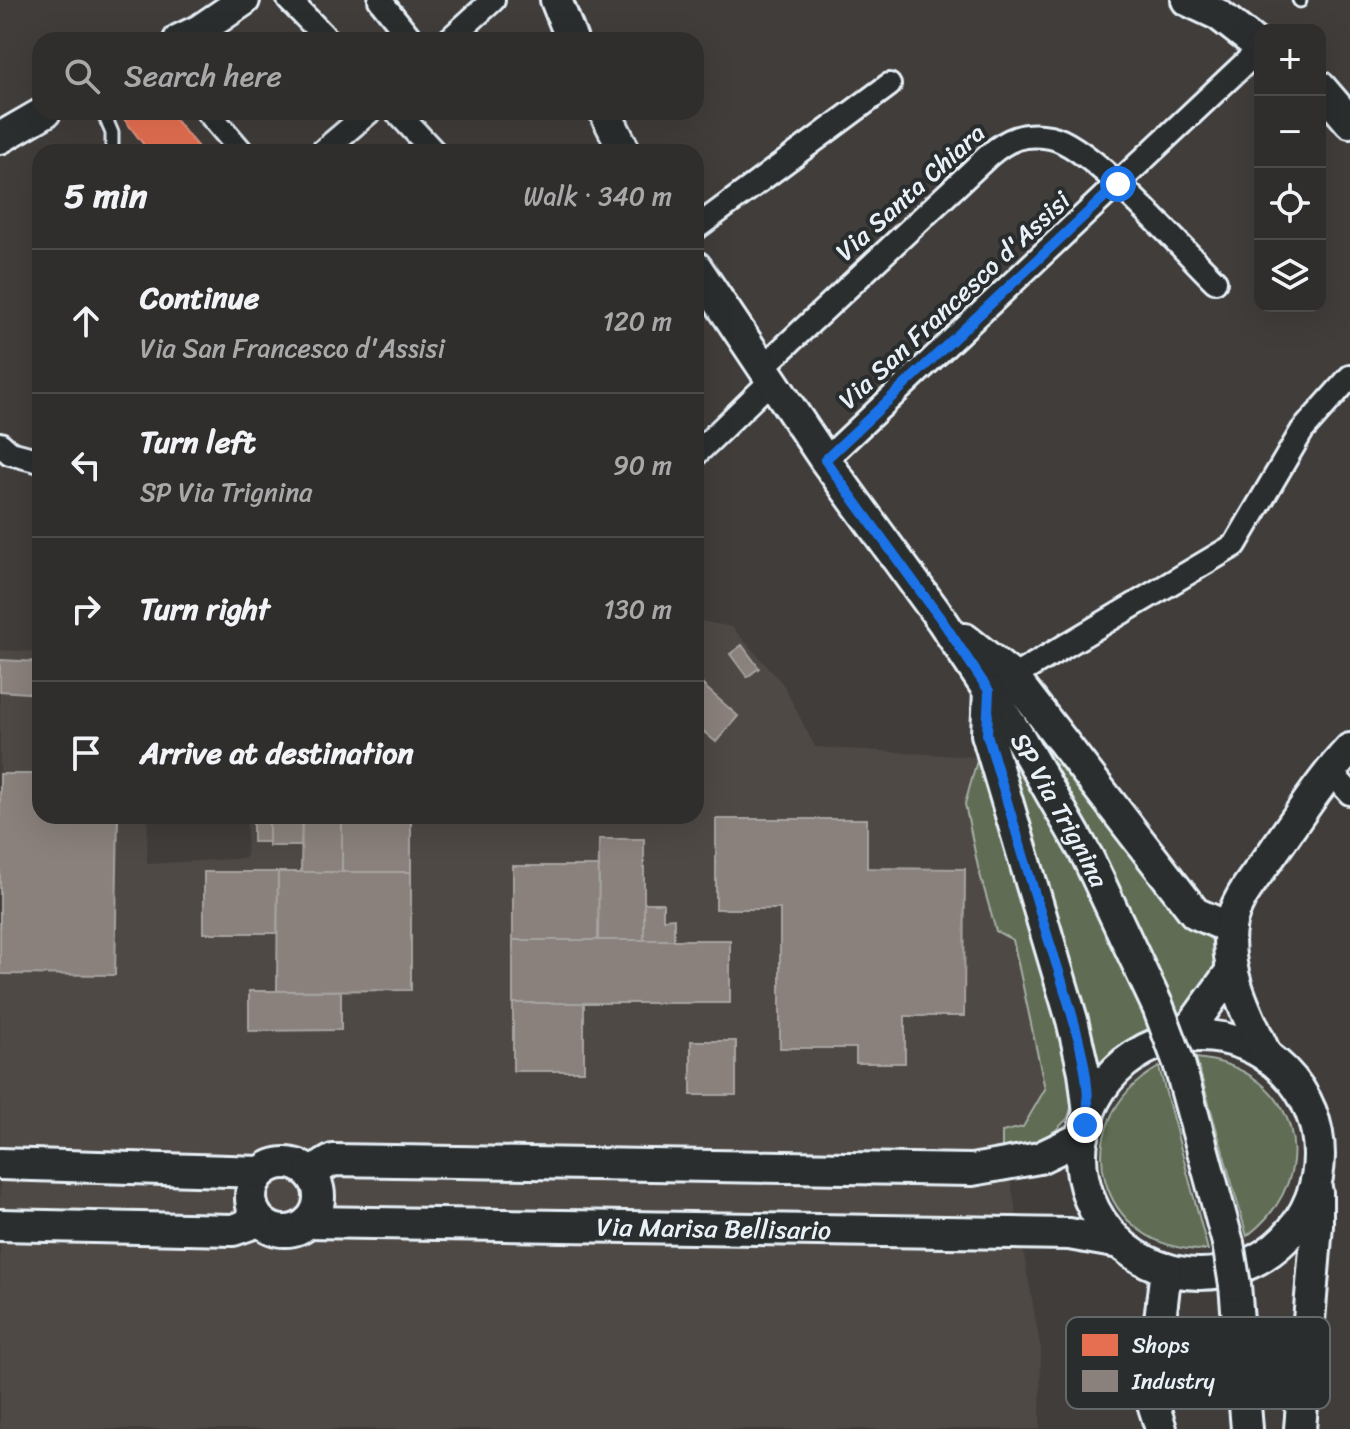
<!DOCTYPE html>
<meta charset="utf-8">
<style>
body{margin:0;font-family:Sriracha,sans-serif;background:#3c3a38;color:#f1f3f6}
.controls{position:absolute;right:24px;top:24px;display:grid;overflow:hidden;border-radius:16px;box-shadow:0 8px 32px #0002}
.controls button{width:72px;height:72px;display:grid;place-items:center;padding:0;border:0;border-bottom:2px solid #4b4a48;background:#302e2c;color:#f1f3f6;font:40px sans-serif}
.stop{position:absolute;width:24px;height:24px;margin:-18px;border:6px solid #1a73e8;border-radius:50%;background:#fff}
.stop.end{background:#1a73e8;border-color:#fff;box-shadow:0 2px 8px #0008}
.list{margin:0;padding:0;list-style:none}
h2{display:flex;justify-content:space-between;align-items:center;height:104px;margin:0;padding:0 32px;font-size:34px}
h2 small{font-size:26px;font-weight:400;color:#a8a8a9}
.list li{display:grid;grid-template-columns:52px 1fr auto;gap:24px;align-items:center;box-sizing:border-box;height:144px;padding:0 32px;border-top:2px solid #4b4a48}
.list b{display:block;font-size:30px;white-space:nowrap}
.list p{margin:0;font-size:26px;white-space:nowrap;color:#a8a8a9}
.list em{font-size:26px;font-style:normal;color:#a8a8a9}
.icon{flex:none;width:44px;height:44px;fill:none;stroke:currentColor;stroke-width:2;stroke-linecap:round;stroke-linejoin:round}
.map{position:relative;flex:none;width:1350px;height:1429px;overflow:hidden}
.search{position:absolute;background:#302e2c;box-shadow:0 8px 32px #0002;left:32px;top:32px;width:672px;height:88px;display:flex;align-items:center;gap:20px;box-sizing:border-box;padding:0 28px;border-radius:24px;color:#a8a8a9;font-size:30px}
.panel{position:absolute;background:#302e2c;box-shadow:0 8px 32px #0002;left:32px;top:144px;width:672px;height:680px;border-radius:24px}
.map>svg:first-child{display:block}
.built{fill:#4f4844}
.green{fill:#606c53;stroke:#a4aea6;stroke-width:2}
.shops{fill:#e76f51;stroke:#e79683;stroke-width:2}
.industry{fill:#8a817c;stroke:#a6a3a1;stroke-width:2}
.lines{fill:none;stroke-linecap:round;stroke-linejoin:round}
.lane-casing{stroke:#e8f1f8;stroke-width:17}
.street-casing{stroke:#e8f1f8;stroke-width:28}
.secondary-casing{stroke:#e8f1f8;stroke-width:36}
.lane{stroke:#2a2d2e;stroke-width:11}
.street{stroke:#2a2d2e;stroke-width:22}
.secondary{stroke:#2a2d2e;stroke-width:30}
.secondary-bridge-casing{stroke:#e8f1f8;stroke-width:36;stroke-linecap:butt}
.secondary-bridge{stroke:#2a2d2e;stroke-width:30}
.route{stroke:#1a73e8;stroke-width:10}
.labels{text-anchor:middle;stroke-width:8;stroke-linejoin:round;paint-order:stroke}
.street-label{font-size:26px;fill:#e8f1f8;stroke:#2a2d2e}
.key{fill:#2a2d2e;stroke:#63686b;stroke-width:2}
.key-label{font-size:22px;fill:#e8f1f8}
</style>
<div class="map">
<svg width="1350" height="1429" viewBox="0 0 1350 1429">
<rect width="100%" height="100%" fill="#403d3b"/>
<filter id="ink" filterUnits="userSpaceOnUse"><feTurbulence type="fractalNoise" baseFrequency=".0125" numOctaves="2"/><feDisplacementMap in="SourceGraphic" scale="16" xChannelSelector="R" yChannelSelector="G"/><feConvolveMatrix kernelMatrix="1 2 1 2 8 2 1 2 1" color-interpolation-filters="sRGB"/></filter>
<g filter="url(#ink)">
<path class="built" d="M696,620L732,627L783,684L815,747L978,757L965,804L1013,940L1045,1090L1023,1127L1002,1133L1041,1349L1040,1429H0V650L40,652V816H148L147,864L246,858L247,816H696Z"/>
<path class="green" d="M1043,726L1212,941L1217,976L1186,1021L1148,1035L1120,1056L1073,1101L1068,1118L1056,1130L1038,1141L1002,1148V1132L1023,1127L1045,1089L1013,940L996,931L978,867L965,804L978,757Z
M1196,1058C1298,1068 1328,1174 1247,1236Z
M1159,1067L1208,1250C1096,1253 1062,1121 1159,1067Z"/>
<path class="shops" d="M134,112H169L202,152H142L147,149L124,119Z"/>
<path class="industry" d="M742,645L759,668L747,677L730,654Z
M0,660L40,662V694L0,691Z
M696,679L738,716L716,742L696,725Z
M0,774H40V816H118L115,975L0,974Z
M253,816H269V842H253Z
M269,816H302L301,846H269Z
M302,816H342V872H301Z
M342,816H411V872H342Z
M716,819H867V868L965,869L964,1016H905V1063H856V1048H780V909H716Z
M599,839H644V940H598Z
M513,866H599L598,940H513Z
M204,872H278L277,933H204Z
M278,872H411V990L277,991Z
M644,903H663V919L674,918V940H644Z
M513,940H730V1003H513Z
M249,991H341V1030L249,1031Z
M513,1003H584V1071H513Z
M691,1041H736V1095H691Z"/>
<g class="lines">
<defs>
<path id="lane" d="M1299,0L1300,1
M103,112L112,133V152"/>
<path id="street" d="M289,0L328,40
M380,0L412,40
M449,40L493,0
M208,112L242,152
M397,112L434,152
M322,152L369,112
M696,228L889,85
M762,368L989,155C1008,139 1024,132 1050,137C1090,144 1182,249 1215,281
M0,444L10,453L40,461
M696,454L771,381
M825,460L1260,49
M1013,677L1235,545L1302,431L1350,377
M1330,771L1350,793"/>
<g id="secondary">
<path d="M556,0L572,40"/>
<path d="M1187,0L1219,15L1260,47"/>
<path d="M179,40L200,30L244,0"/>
<path d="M1320,87L1350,122"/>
<path d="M605,112L625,152"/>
<path d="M0,138L45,112"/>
<path id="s1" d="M696,267L825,460L943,622L1019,737L1088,858L1158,1007"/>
<path d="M965,639L1013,677L1195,913L1230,928"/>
<path d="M989,691L987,734L1072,1020L1084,1072L1089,1113"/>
<circle cx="1200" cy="1155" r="119"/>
<path d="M1183,1038L1232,970"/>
<path d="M1267,1057C1249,1018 1224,973 1230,928C1234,898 1260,872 1276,848C1300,814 1322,779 1350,749"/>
<path d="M1179,1063L1228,1243"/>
<circle cx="285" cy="1197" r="34"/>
<path d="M0,1164L261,1172"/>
<path d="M310,1173L333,1160L972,1170L1039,1158L1083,1137"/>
<path id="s2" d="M308,1222L1069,1234L1120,1243"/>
<path d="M0,1225L233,1230L259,1221"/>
<path d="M1235,1285L1247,1429"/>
<path d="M1161,1429L1151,1397L1166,1269"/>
<path d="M1300,1429L1317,1225V1192"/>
</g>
</defs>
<use href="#lane" class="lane-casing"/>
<use href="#street" class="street-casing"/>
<use href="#secondary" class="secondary-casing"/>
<use href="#lane" class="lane"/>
<use href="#street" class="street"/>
<use href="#secondary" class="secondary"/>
<defs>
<path id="secondary-bridge" d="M1158,1007L1179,1063
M1228,1243L1235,1285"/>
</defs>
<use href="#secondary-bridge" class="secondary-bridge-casing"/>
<use href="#secondary-bridge" class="secondary-bridge"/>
</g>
</g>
<g class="lines" filter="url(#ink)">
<path class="route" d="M1085,1125C1099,1080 1059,975 1045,928C1026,864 1006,799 987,734L989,691L943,622L825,460L1118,184"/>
</g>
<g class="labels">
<g class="street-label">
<text transform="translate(910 192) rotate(-42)" y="9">Via Santa Chiara</text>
<text transform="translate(954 300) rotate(-43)" y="9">Via San Francesco d'Assisi</text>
<text dy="9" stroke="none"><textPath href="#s1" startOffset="654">SP Via Trignina</textPath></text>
<text dy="9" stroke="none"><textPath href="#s2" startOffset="406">Via Marisa Bellisario</textPath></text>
</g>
</g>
<rect x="1066" y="1317" width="264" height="92" rx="12" class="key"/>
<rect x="1082" y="1334" width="36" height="22" fill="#e76f51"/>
<rect x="1082" y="1370" width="36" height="22" fill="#8a817c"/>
<g class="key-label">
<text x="1132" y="1353">Shops</text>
<text x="1132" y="1389">Industry</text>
</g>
</svg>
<div class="controls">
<button>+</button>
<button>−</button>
<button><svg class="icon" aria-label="locate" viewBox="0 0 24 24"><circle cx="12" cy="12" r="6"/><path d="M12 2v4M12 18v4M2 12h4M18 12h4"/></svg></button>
<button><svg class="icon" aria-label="layers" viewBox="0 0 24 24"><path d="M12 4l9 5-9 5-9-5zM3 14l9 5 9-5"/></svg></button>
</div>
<div class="stop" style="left:1118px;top:184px"></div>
<div class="stop end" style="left:1085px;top:1125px"></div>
<div class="search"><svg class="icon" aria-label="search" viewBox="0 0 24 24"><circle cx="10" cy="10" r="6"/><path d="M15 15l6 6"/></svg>Search here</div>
<section class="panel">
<h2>5 min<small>Walk · 340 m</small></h2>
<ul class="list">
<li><svg class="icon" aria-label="ahead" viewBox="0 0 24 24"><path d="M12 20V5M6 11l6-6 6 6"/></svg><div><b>Continue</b><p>Via San Francesco d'Assisi</p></div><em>120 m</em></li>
<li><svg class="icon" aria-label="left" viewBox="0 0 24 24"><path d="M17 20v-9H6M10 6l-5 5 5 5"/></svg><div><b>Turn left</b><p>SP Via Trignina</p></div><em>90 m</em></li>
<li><svg class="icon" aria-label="right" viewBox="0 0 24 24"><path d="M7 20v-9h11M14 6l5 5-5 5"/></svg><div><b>Turn right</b></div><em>130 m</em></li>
<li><svg class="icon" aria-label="arrive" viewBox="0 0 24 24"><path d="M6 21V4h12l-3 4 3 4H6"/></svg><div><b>Arrive at destination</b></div></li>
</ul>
</section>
</div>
